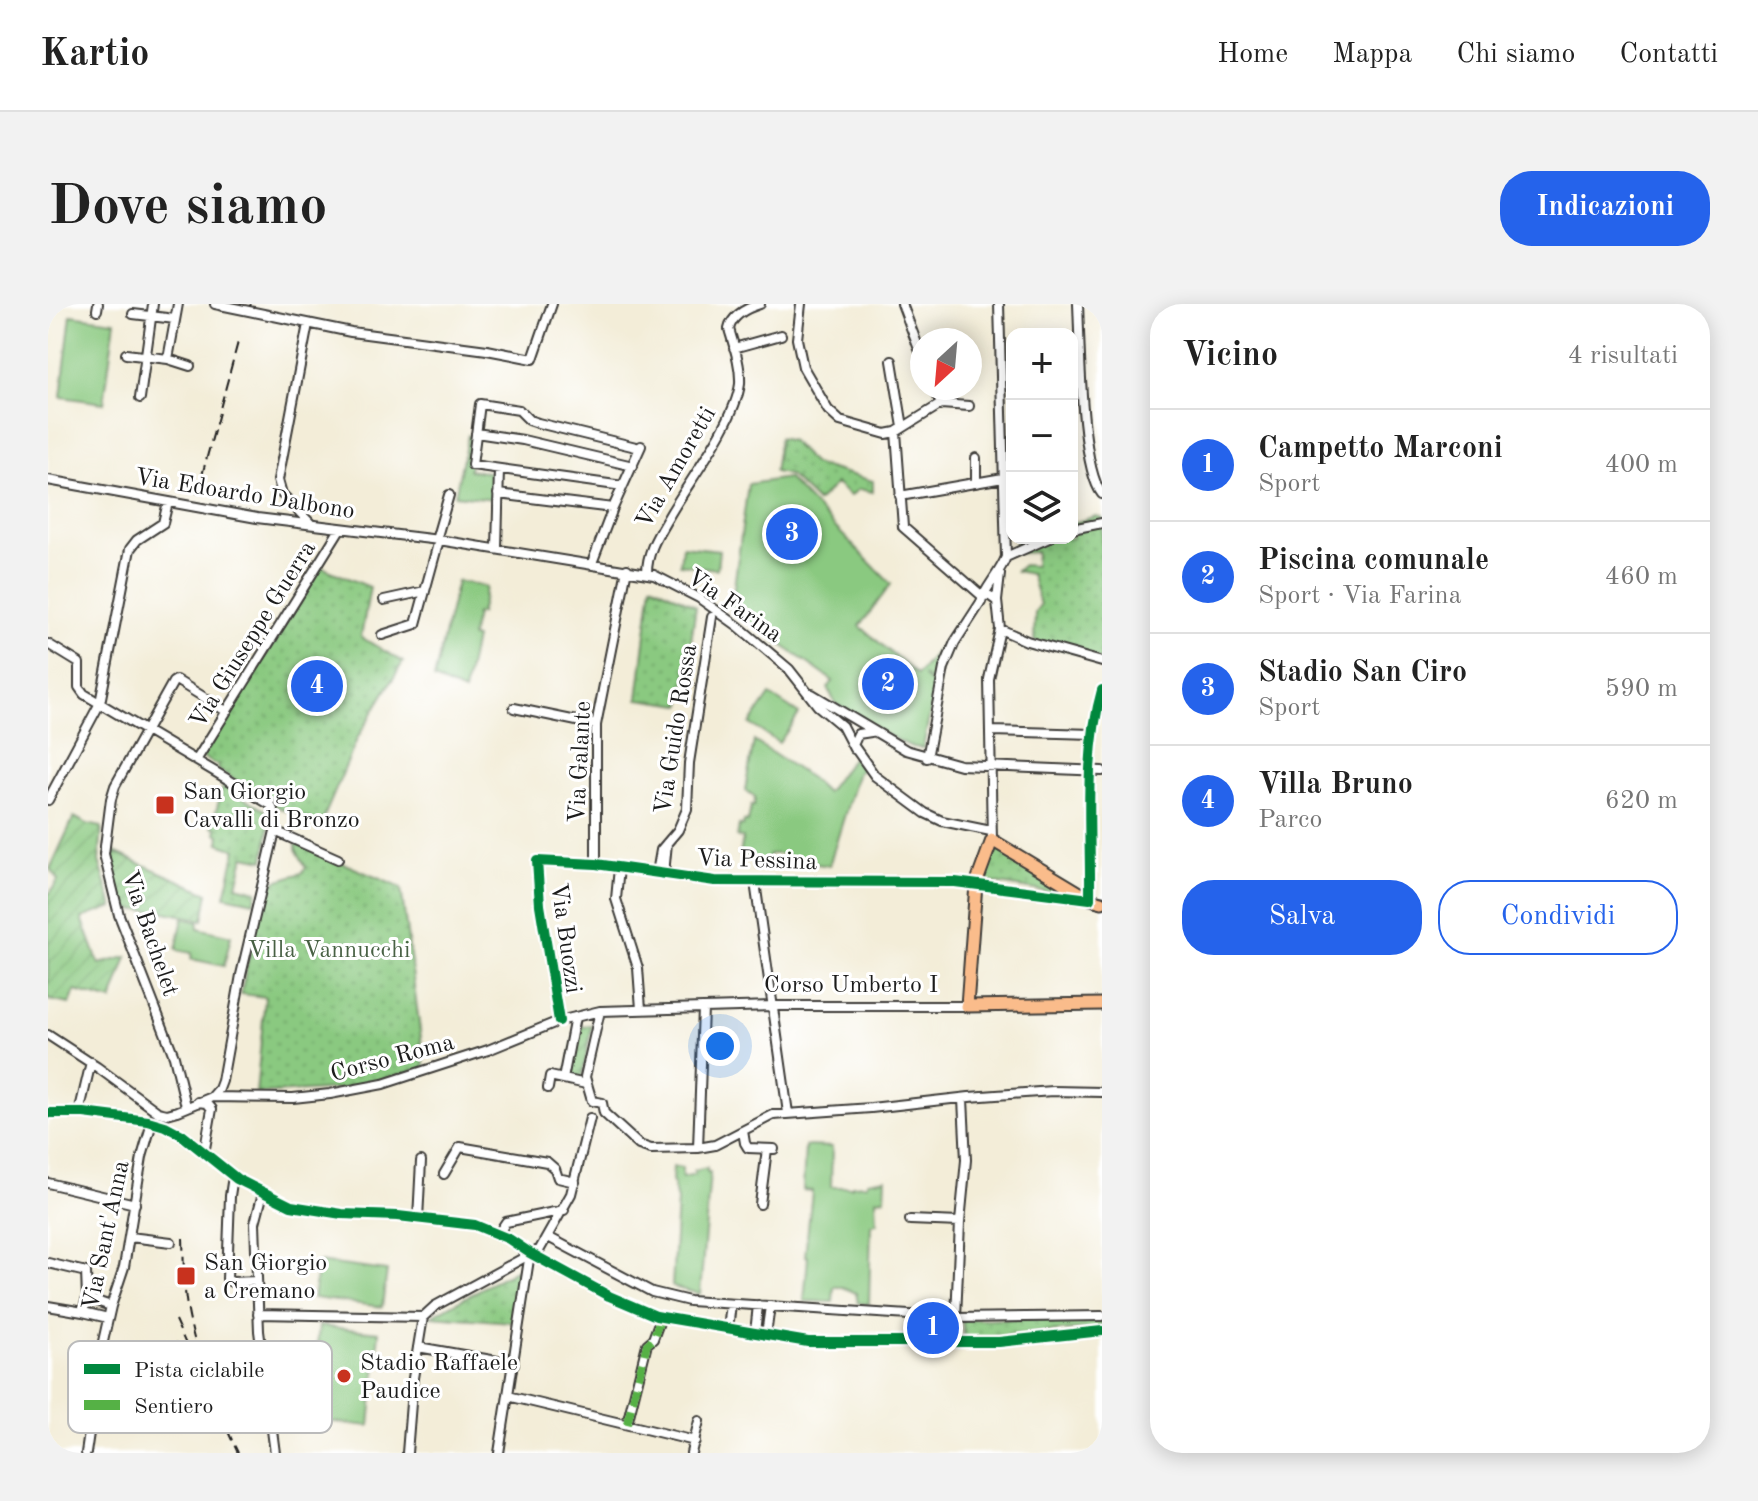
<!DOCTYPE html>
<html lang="it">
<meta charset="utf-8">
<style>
body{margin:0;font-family:"Old Standard TT",serif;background:#f2f2f2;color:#222}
.controls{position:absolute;right:24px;top:24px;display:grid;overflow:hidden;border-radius:16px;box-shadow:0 4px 20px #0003}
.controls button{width:72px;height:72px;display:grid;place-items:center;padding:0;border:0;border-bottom:2px solid #e0e0e0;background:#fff;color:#222;font:40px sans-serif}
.compass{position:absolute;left:862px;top:24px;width:72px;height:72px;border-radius:50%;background:#fff;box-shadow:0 4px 20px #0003;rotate:206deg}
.you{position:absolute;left:672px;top:742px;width:28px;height:28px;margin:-20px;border:6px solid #fff;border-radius:50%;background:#1a73e8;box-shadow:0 0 0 12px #1a73e833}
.badge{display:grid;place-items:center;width:52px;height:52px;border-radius:50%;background:#2563eb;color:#fff;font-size:26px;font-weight:700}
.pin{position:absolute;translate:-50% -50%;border:4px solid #fff;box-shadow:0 2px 8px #0006}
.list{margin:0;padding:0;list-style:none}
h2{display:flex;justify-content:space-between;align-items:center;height:104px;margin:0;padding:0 32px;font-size:34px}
h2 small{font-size:26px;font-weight:400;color:#767676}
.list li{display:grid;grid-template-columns:52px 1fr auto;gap:24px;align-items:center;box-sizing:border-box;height:112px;padding:0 32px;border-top:2px solid #e0e0e0}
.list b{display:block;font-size:30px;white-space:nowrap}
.list p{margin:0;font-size:26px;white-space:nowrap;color:#767676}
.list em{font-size:26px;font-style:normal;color:#767676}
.actions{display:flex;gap:16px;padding:24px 32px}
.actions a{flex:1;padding:18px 0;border:2px solid #2563eb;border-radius:32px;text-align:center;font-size:28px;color:#2563eb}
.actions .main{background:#2563eb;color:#fff}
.icon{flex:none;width:44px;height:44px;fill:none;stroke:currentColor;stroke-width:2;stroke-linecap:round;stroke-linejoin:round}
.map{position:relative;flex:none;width:1054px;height:1149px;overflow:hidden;border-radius:32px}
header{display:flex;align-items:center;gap:48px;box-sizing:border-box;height:112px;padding:0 40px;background:#fff;border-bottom:2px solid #e0e0e0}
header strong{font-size:38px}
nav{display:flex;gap:44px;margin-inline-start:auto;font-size:28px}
.intro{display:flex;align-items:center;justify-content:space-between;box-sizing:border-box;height:192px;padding:0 48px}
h1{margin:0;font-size:56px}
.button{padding:20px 36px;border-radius:32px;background:#2563eb;color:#fff;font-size:28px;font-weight:700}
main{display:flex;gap:48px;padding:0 48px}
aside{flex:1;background:#fff;border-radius:32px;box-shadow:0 4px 20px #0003}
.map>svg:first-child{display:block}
.grass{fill:#8ac980;stroke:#53724e;stroke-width:2}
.park{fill:url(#park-dots);stroke:#53724e;stroke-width:2}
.garden{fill:url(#garden-furrows);stroke:#53724e;stroke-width:2}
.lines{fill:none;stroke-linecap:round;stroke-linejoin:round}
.minor-casing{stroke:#3c3b38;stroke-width:12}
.major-casing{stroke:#3c3b38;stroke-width:15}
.minor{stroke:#fff;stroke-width:8}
.major{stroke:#fabc8b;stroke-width:11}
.rail{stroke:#1c1c1c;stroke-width:2;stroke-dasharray:12 6;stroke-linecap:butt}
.quiet{stroke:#55b145;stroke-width:8;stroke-dasharray:16 8;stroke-linecap:butt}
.cycleway-casing{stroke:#fff;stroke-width:15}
.cycleway{stroke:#00873e;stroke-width:10}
.poi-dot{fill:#c8321e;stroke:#fff;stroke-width:3}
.labels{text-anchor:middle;stroke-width:6;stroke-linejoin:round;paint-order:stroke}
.street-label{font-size:24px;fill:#1c1c1c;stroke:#fff}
.poi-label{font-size:24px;fill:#1c1c1c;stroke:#fff;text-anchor:start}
.park-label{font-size:24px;fill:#486144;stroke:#fff}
.key{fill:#fff;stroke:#bbb;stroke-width:2}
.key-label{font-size:22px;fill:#1c1c1c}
</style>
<header>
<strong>Kartio</strong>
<nav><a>Home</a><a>Mappa</a><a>Chi siamo</a><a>Contatti</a></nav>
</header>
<div class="intro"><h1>Dove siamo</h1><a class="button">Indicazioni</a></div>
<main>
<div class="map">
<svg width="1054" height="1149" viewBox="0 0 1054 1149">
<defs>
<pattern id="park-dots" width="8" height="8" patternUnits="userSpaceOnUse" patternTransform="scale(2)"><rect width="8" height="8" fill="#8ac980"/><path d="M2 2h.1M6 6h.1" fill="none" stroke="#76ac6e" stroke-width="1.8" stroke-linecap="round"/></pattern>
<pattern id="garden-furrows" width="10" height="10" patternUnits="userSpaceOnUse" patternTransform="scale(2)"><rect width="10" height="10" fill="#8ac980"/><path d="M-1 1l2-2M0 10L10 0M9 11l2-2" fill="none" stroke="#76ac6e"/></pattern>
</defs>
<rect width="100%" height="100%" fill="#fff"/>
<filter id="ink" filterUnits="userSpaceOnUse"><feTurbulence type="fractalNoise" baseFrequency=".0125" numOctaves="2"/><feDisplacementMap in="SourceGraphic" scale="16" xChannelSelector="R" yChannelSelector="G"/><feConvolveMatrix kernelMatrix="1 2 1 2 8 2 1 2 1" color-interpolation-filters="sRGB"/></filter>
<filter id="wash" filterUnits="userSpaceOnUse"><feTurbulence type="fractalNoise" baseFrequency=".006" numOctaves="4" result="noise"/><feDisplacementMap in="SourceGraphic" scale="32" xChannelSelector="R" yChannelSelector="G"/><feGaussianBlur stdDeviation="1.8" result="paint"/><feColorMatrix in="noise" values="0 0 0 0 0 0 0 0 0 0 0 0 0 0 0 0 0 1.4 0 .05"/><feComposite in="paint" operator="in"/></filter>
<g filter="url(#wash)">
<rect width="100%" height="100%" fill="#f3edd8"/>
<path class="grass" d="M23,11L67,17L56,99L13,93Z
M420,131L425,133L421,166L447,169L446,195L407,191Z
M739,174L843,280L812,322L869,371L905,328L886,380L875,372L887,383L875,444L864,443L824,424L787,399L780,384L785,377L683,305L700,180Z
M634,242L671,246L669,265L632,260Z
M409,277L438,283L432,310H428L423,333L427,334L416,388L386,375Z
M722,391L751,410L731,439L702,420Z
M706,437L762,474L778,489L805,453L814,466L810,468L781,562L743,556L739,550H721L718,565H705V553L692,551L695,534L689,533L691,521L695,522L696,517L700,518L703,502H706L707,493L697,486Z
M135,614L151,618L150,624L183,632L176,662L143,655L144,649L128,646Z
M757,842L784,843L783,883H804V881L819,880V877L838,874L837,894L828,895L829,919L823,920L821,1000L810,999L808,989L795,983H786L785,998L756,997L760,953L757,952L764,887L755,886Z
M625,863L634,864V874L647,871L646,867L659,864V869H662L652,990L624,983L629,897L624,876Z
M270,958L339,967L334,1003L265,994Z
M271,1022L331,1028L322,1122L262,1116Z"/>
<path class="park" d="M731,134L743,137L765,160L825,177V188L811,185L802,192L788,180L769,198L741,171L726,168Z
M1048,212L1054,214V356L986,337L987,309L992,301L983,270L968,267L975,261L987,262L988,248L969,249L967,239L979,235L981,239L992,234H1024V219Z
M273,263L322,283L313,333L355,358L310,433L274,518L271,519L234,505L169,465L170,462L154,453Z
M604,280L648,302L634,401L590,395Z
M175,482L218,507L223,512L216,556L196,552L189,582L209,587L206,598L177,592L188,545L171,539L172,531L168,529L169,524L164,522Z
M248,539L353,584L377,764L294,785L208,790L217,693L193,690L214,588L219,587L224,578L254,569L258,563L248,545Z
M948,543L1020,585L1023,592L940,578L937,572Z
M469,965L464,1018L383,1012Z
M1054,1014V1024L916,1035L914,1016Z"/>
<path class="garden" d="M26,513L39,520L54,523L51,557L65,603L34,614L51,660L79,653L64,697L27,687L22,700L0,696V589H2L10,576L2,565Z
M64,547L160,589L155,616L113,607L72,605L63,564Z
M544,721L534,774L519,770L529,723Z"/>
</g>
<g filter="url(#ink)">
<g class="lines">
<defs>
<path id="minor" d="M130,0L120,55L142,62
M167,0L303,28L439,46L485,55L504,0
M753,0L749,35L755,63L780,106L792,117L838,130L848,128L893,100L921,102
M854,0L874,53
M1030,0C1032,39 1032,163 1054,190
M49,6L50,0
M85,10L127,15
M260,20L230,176L234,190L263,220
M686,44L733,31
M78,50L120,55
M844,57L855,123
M886,84L893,100
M92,94L105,0
M848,128L855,223L933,291L942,292L949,297L952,325L941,375L944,536
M428,129L475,136L585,162
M928,154V179
M0,176L209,214L391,236L606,271L651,294L690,322L741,365L770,402L794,422L806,445
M575,182L424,161L432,100L471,106L481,116L490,119L592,144
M450,190L565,204
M852,192L955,174
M1024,225L1054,219
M388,236L401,191
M449,245L451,165
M958,253L1001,234
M544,259L565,204L593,142
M599,269C599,247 610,231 621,212C641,177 687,118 692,80C693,62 686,42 681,25C684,11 699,4 712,0
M336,296L377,287
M949,297L952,270
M952,325L979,337L1054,358
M334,331L368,320L391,236
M0,340L31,359V383L36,390L223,501L228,513L227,527L193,671L174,777L171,785L164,793
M764,390L858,446L912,461L1054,467
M466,404L548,421
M944,427L1045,430
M823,428L810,430L805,441L827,472L877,509L894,517L943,527
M879,454L896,364L907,338L933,298C935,287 952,269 958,253L951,0
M149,455L292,225
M0,496L52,399L82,245L89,236L115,219L120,198
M227,527L290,555
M548,560V421L579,265
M571,564L568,595L590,664L593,705
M609,569L613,546L630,526L639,505L641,459L664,313
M616,570L619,539
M707,578L740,809
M511,717L492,601L489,557L548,560L667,577L907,578L1042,595C1043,527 1035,453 1054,386
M0,731L49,763L110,808
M515,775L527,713
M500,784L502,772L538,780
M544,797L554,799L556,809L591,841L603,845L650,844L667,841L725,811L823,804L921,793L1005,787L1054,788
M544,797L537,773L552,707
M150,798L159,799L164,805L156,850
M138,802L126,752L71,611L56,550L63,495L67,482L125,378L128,376L178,407
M110,808L119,810L130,807L164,793L245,794L282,790L335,780L440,746L511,717L552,707L725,702H919
M0,809H36L100,817L117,822L134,831L189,875L243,902L294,910L350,912L427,921L461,935L482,949L561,992L608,1012L760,1038H951L1054,1027
M31,809L43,758
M695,827L697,839L700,844L726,845
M650,844L655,704
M396,870L412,843L499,858L507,865L510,874L527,878
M185,872L182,892L179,975L184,978L209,977
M0,879L87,900
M215,889L207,919L211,1027L227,1149
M712,900L719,845
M370,915L373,857
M862,916L912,918
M450,930L458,918L516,906
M82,933L123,938
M500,933L604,988L641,997L908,1014L1054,1012
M0,959L38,968L39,994
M0,1002L35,1008
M210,1010L375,1013
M60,1014L35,1008L39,994L63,1002
M908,1014L912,918L918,856L915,795
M680,1025L683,1000
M707,1029L710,1001
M718,1031L722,1002
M904,1038L905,1014
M370,1043L466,1060
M460,1092L647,1137
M579,1120L599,1040L605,1035L613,1013
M38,1149L54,1042L63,1002L76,963L94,853L105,815
M359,1149L365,1074L375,1013L387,1002L492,945L523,890L542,814
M451,1149L482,949
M643,1149L651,1117"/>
<path id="major" d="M1054,598L1042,595L944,536L928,580L919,702L1054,700"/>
</defs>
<use href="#minor" class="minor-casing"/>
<use href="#major" class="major-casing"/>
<use href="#minor" class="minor"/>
<use href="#major" class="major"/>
<path class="rail" d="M202,2L203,0
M149,190L190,38
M135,934C136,958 135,984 140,1008C149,1056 169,1105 190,1149
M127,1016L141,1047
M128,1038L165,1113"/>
<path class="quiet" d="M579,1120L599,1040L605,1035L613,1013"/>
<defs>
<path id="cycleway" d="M511,717L492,601L489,557L548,560L667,577L907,578L1042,595C1043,527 1035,453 1054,386
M0,809H36L100,817L117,822L134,831L189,875L243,902L294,910L350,912L427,921L461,935L482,949L561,992L608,1012L760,1038H951L1054,1027"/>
</defs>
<use href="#cycleway" class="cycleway-casing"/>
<use href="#cycleway" class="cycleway"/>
</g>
</g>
<g class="poi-dot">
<rect x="107" y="491" width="20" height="20" rx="4"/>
<rect x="128" y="962" width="20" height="20" rx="4"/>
<circle cx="296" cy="1072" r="8"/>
</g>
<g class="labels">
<g class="street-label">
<text transform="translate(627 163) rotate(-60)" y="8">Via Amoretti</text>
<text transform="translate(197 189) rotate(9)" y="8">Via Edoardo Dalbono</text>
<text transform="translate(687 301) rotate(35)" y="8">Via Farina</text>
<text transform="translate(204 330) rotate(-58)" y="8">Via Giuseppe Guerra</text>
<text transform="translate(627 425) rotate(-81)" y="8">Via Guido Rossa</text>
<text transform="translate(531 458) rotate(-87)" y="8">Via Galante</text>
<text transform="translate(709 555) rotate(2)" y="8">Via Pessina</text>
<text transform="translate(103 629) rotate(71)" y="8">Via Bachelet</text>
<text transform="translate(519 634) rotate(82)" y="8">Via Buozzi</text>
<text x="803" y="688">Corso Umberto I</text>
<text transform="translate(344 753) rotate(-15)" y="8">Corso Roma</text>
<text transform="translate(57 931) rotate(-78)" y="8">Via Sant'Anna</text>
</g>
<g class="poi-label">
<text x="135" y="495">San Giorgio<tspan x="135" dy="28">Cavalli di Bronzo</tspan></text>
<text x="156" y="966">San Giorgio<tspan x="156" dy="28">a Cremano</tspan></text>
<text x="312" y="1066">Stadio Raffaele<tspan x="312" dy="28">Paudice</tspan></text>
</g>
<g class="park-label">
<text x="281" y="653">Villa Vannucchi</text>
</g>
</g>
<rect x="20" y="1037" width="264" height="92" rx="12" class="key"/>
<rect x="36" y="1060" width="36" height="10" fill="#00873e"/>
<rect x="36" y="1096" width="36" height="10" fill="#55b145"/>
<g class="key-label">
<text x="86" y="1073">Pista ciclabile</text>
<text x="86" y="1109">Sentiero</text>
</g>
</svg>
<div class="controls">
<button>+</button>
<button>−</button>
<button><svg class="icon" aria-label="layers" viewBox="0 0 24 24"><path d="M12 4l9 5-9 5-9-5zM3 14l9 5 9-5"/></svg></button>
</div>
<svg class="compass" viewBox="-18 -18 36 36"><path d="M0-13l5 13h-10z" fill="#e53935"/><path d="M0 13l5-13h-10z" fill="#767676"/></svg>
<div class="you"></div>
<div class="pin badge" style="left:885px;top:1024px">1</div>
<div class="pin badge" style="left:840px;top:380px">2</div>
<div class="pin badge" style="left:744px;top:230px">3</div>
<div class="pin badge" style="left:269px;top:382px">4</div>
</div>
<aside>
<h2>Vicino<small>4 risultati</small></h2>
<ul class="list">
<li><span class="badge">1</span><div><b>Campetto Marconi</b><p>Sport</p></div><em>400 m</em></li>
<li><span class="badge">2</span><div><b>Piscina comunale</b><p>Sport · Via Farina</p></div><em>460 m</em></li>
<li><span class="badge">3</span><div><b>Stadio San Ciro</b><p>Sport</p></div><em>590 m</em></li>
<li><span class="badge">4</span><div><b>Villa Bruno</b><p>Parco</p></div><em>620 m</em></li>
</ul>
<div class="actions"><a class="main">Salva</a><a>Condividi</a></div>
</aside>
</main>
